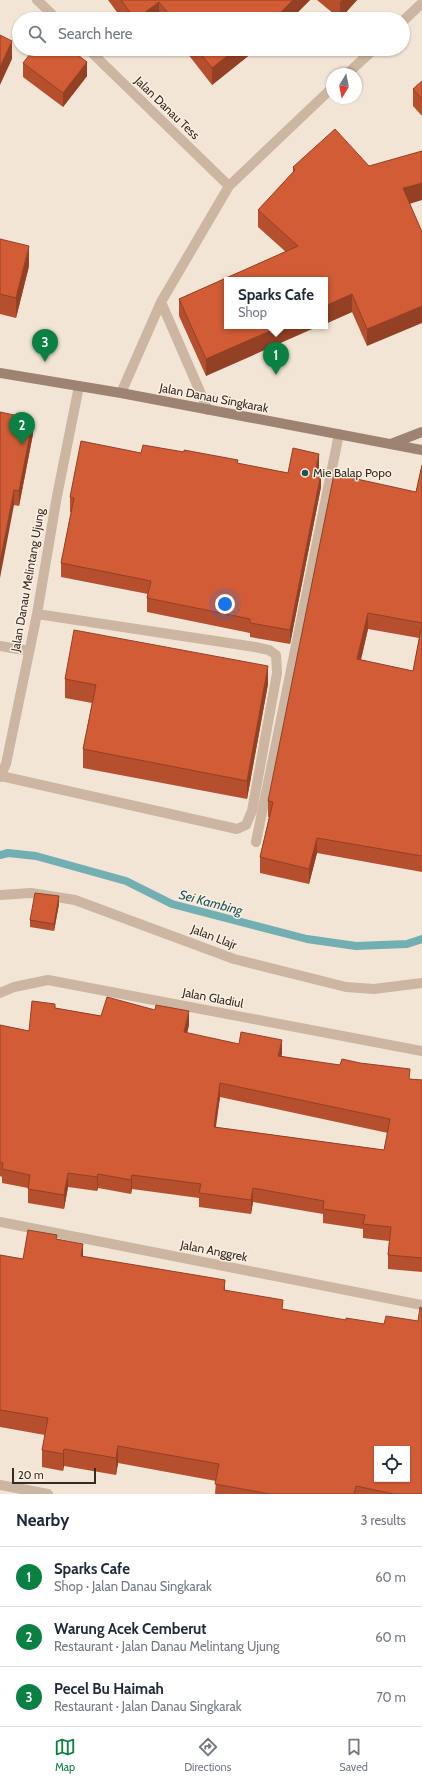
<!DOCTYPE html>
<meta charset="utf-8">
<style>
body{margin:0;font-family:Cabin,sans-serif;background:#f6f6f7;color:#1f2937}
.controls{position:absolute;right:12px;bottom:12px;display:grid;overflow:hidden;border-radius:0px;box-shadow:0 1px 3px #0004}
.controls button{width:36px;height:36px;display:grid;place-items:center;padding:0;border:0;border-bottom:1px solid #e0e1e3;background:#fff;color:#1f2937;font:20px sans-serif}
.compass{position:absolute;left:326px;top:68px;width:36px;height:36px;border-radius:50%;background:#fff;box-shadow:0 1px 3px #0004;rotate:190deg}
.scale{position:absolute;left:12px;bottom:10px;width:84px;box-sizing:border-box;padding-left:4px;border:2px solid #352a24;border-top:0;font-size:11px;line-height:14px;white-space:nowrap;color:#352a24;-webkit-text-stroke:3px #fbf0e2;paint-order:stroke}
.you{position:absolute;left:225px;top:604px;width:14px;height:14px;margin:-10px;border:3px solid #fff;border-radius:50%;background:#1a73e8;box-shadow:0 0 0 6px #1a73e833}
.badge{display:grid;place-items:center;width:26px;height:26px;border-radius:50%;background:#0b8043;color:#fff;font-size:13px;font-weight:700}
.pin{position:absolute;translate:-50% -33px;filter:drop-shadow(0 1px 2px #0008)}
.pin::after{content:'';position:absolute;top:21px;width:14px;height:12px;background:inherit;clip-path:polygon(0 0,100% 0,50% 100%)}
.popup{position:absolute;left:224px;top:277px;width:104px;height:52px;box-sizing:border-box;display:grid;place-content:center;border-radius:0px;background:#fff;filter:drop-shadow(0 1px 3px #0005);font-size:13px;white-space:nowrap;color:#747a83}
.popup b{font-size:15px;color:#1f2937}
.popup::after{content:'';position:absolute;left:50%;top:100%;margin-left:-8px;border:8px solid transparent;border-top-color:#fff}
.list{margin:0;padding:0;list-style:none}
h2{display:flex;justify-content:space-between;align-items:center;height:52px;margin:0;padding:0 16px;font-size:17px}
h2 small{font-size:13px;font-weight:400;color:#747a83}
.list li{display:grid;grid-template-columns:26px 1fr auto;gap:12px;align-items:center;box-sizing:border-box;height:60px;padding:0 16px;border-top:1px solid #e0e1e3}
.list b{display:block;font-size:15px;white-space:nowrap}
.list p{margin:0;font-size:13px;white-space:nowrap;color:#747a83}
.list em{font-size:13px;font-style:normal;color:#747a83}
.icon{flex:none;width:22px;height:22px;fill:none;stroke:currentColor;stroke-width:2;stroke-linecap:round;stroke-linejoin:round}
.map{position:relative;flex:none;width:422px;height:1494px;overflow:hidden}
.search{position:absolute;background:#fff;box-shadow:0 1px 3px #0004;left:12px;right:12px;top:12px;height:44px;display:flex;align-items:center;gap:10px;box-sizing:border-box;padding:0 14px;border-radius:22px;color:#747a83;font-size:15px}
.sheet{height:232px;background:#fff}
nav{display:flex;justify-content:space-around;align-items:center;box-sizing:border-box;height:56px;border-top:1px solid #e0e1e3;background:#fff;font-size:11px;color:#747a83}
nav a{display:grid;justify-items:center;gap:2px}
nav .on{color:#0b8043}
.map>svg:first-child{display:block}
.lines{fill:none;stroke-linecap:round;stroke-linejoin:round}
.stream{stroke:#72afb2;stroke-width:8}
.street{stroke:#ccb5a1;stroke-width:10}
.secondary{stroke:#9f8372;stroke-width:10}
.wall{fill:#b54f2e;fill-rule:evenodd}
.shaded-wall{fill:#934025}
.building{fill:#d25c35;stroke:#934025;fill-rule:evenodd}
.poi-dot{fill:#17555a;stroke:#fbf0e2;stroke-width:1.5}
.labels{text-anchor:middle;stroke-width:3;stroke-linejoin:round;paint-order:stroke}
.street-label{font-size:12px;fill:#352a24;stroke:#fbf0e2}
.poi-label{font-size:12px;fill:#352a24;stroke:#fbf0e2;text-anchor:start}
.water-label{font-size:13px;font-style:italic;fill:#17555a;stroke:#fbf0e2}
</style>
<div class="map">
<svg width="422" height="1494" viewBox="0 0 422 1494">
<rect width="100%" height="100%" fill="#f3e5d6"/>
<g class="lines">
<path class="stream" d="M0,855L8,853L36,856L126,881L172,904L307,939L356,946L407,944L422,939"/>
<path class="street" d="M37,0L57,19
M403,21L422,3
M88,49L229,186
M347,74L374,49
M161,302L208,410
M121,393L161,302L229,186L332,88
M0,646L29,651
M1,776L237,829L246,825L252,811L277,673L276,655L269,650L255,647L37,614
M0,777L6,764L37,614L57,496L79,386
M256,842L339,434
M0,895L31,893L75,900L234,959L346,987L374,989L422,983
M0,993L14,987L48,980L422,1051
M0,1222L422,1305
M0,1485L48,1494"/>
<path class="secondary" d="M0,373L121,393L422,450
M391,444L422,432"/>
</g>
<path class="wall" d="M108,0H310L291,19H160L159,18L158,19H122Z
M317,0H357L340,19Z
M184,49H257L212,85Z
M23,63L87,76L63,107L23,77Z
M422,81V116L413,106V89Z
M369,166L410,204L367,346L352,312L325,324V280L206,376L179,316V299L286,252L258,227V210L293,173V167Z
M0,239L29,266L16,318L0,314Z
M0,412L33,434L19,506L14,505Z
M141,453L238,464L288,473L319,468L318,473L321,487L290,644L250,637V633L147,612V598L148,594L61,577V563L71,512H70V497Z
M422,465V872L317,853L309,884L260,873V857L269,817H268V801L416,492ZM368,629L419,638L413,671L361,660Z
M65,679L268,684L247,799L83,768V749L92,703L65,698Z
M59,904L54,931L30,927V920Z
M55,1008L101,1016L189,1025L187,1033L282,1054L281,1056L410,1079L422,1080V1272L388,1269V1255L389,1241L363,1238V1229L323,1223V1214L253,1202L251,1214L199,1207V1198L132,1189L131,1194L98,1188L97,1191L68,1187L64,1209L28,1203V1188L2,1183V1177L0,1176V1025L29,1031ZM220,1097L388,1133L384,1150L215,1127Z
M57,1239L83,1257L225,1290L283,1309L422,1494H215L216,1481L118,1463L116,1475L64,1466L63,1471L42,1467V1450L45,1435L0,1427V1255L23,1259Z"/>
<path class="shaded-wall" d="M293,0H310L291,19H281V12Z
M342,0H357L340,19V2Z
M159,2V18L158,19H136Z
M12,41V59L0,85V67Z
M236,49H257L212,85V68Z
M261,49H266L261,53Z
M87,62V76L63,107V93Z
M422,183V200L403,206V188Z
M29,246V266L16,318V298Z
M352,294V312L325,324V306Z
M422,306V323L367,346V329Z
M281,326H319L206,376V359Z
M33,419V434L19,506V491Z
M319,454V468L315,486V472Z
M321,473V487L290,644V630Z
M14,490V505L0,578V562Z
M368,613V629L357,675V659Z
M268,666V684L247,799V781Z
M317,838V853L309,884V869Z
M59,896V904L54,931V924Z
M189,1011V1025L184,1046V1032Z
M282,1040V1054L278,1070V1056Z
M220,1083V1097L214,1141V1127Z
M68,1173V1187L64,1209V1195Z
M98,1174V1188L97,1191V1177Z
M132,1175V1189L131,1194V1180Z
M253,1188V1202L251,1214V1200Z
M83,1244V1261L81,1256Z
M225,1280V1297L224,1290Z
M118,1446V1463L116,1475V1458Z
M64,1449V1466L63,1471V1454Z"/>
<path class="building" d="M121,0H293L281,12L285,18L284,19H173L159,2L136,19H135Z
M0,35L12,41L0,67Z
M34,49H70L87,62L63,93L23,63Z
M197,49H236L212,68Z
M422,81V99L413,89Z
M335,129L369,166L422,151V183L403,188L422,232V306L367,329L352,294L325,306V280H227V326H281L206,359L179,299L298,246L258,210L295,170L293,167Z
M0,239L29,246L16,298L0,294Z
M0,412L33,419L19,491L14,490L0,562Z
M81,441L141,453L143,445L184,452V450L238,460L237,463L288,473L293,448L319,454L315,472L321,473L290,630L250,623V619L147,598L151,581L61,563L74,498L70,497Z
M422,465V623L368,613L357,659L413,671L422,624V856L317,838L309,869L260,857L273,802L268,801L334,474L416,492Z
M74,630L268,666L247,781L83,749L96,685L65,679Z
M35,893L59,896L54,924L30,920Z
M107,997L155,1010L156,1005L189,1011L184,1032L239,1044L241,1032L282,1040L278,1056L340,1065L342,1059L360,1063L410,1069L409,1079L422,1080V1258L388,1255L391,1227L363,1224L365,1215L323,1209L324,1201L253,1188L251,1200L199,1193L201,1184L132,1175L131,1180L98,1174L97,1177L68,1173L64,1195L28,1189L30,1175L2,1169L3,1163L0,1162V1025L29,1031L32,1001L55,1004V1008L101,1016ZM220,1083L390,1119L384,1150L214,1127Z
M28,1230L57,1235L56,1239L83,1244L81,1256L225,1280L224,1290L283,1300L282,1309L346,1320V1318L384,1324L386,1316L418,1321L420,1307L422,1308V1494H394L356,1486L354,1494H270L215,1484L219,1464L118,1446L116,1458L64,1449L63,1454L42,1450L48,1418L0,1410V1255L23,1259ZM377,1449H407V1479H377Z"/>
<circle class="poi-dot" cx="305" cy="473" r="4"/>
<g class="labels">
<g class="street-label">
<text transform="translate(167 108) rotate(44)" y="4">Jalan Danau Tess</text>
<text transform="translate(214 398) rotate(11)" y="4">Jalan Danau Singkarak</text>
<text transform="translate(28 580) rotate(-80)" y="4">Jalan Danau Melintang Ujung</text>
<text transform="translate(214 937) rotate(21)" y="4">Jalan Llajr</text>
<text transform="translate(213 998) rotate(11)" y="4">Jalan Gladiul</text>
<text transform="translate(214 1251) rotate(11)" y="4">Jalan Anggrek</text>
</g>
<g class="poi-label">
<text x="313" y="477">Mie Balap Popo</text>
</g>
<g class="water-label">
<text transform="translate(211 902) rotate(15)" y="5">Sei Kambing</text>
</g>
</g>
</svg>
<div class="controls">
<button><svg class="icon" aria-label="locate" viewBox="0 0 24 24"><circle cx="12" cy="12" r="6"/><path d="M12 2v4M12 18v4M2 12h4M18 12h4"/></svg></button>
</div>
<svg class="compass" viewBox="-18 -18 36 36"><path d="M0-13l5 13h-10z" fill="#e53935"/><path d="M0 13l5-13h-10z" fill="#747a83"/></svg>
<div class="scale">20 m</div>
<div class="you"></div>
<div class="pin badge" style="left:276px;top:375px">1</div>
<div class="popup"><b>Sparks Cafe</b>Shop</div>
<div class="pin badge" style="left:22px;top:445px">2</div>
<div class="pin badge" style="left:45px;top:362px">3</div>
<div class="search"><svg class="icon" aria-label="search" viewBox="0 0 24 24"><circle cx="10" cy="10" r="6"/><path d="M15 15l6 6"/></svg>Search here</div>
</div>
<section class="sheet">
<h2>Nearby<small>3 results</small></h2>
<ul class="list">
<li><span class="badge">1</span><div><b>Sparks Cafe</b><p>Shop · Jalan Danau Singkarak</p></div><em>60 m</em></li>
<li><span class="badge">2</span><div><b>Warung Acek Cemberut</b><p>Restaurant · Jalan Danau Melintang Ujung</p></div><em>60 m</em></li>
<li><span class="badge">3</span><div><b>Pecel Bu Haimah</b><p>Restaurant · Jalan Danau Singkarak</p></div><em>70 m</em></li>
</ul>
</section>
<nav>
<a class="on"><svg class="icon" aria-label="map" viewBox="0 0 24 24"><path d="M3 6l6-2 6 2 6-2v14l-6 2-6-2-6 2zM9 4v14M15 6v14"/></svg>Map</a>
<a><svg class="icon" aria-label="directions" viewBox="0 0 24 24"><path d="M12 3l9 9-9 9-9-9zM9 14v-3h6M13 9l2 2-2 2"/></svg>Directions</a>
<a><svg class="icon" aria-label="saved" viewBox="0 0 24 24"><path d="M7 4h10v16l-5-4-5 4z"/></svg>Saved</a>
</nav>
